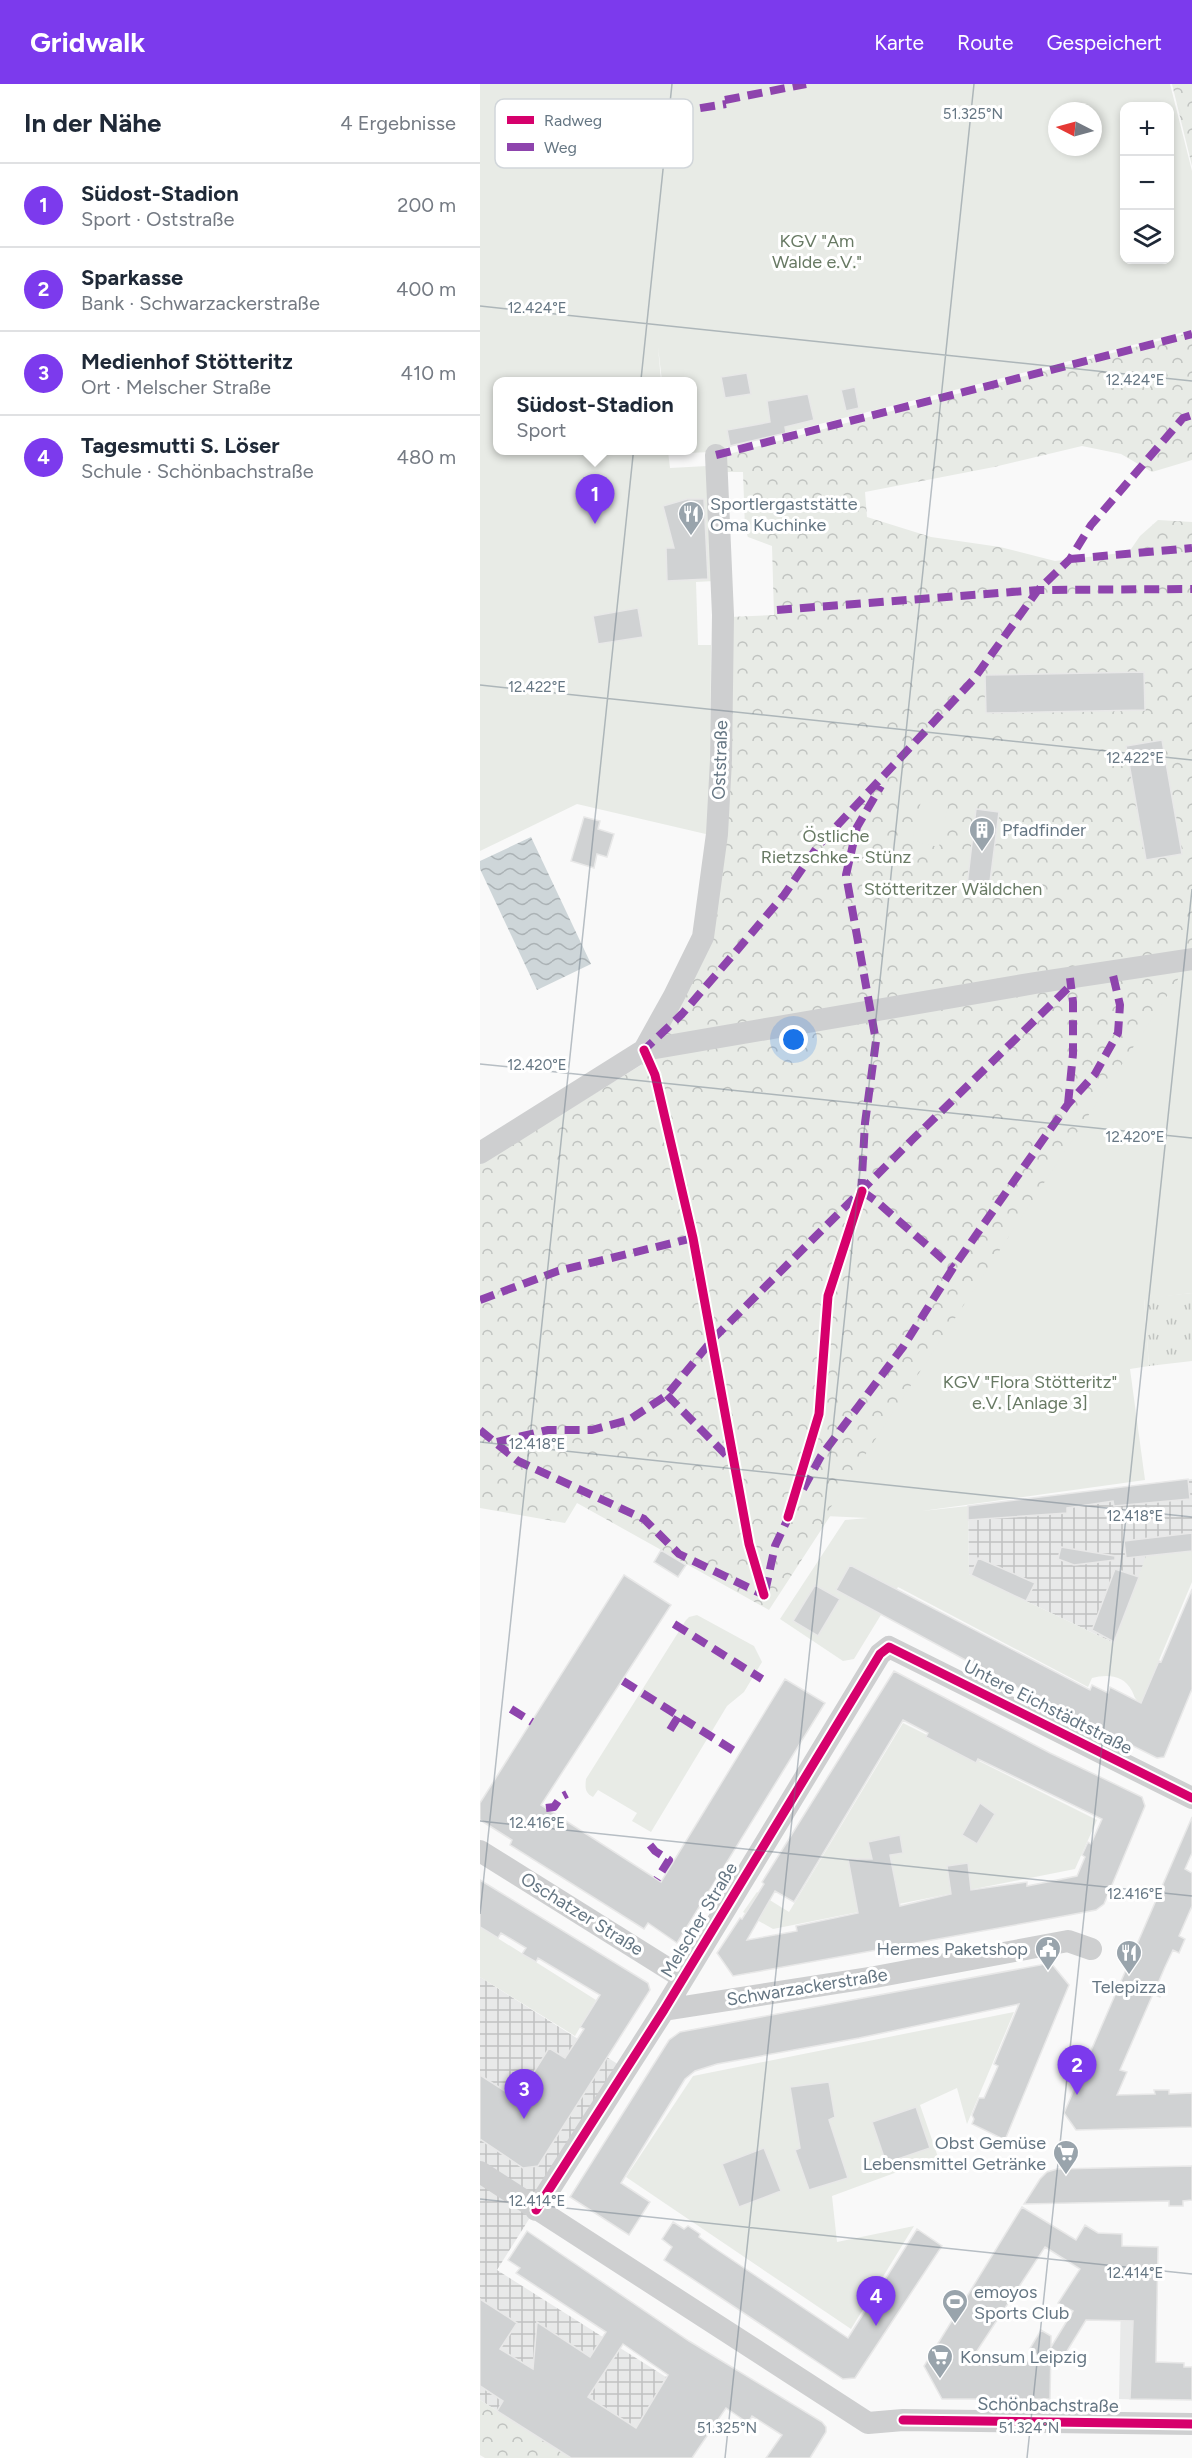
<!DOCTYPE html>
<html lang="de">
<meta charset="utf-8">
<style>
body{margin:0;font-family:Figtree,sans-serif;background:#f6f6f7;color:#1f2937}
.controls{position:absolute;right:18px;top:18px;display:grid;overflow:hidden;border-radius:12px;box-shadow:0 3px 9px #0003}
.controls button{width:54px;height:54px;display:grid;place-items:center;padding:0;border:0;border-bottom:2px solid #e0e1e3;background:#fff;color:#1f2937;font:30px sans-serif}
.compass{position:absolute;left:568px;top:18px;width:54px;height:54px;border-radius:50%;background:#fff;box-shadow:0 3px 9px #0003;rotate:276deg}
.you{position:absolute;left:314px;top:956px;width:21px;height:21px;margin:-15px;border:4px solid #fff;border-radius:50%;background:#1a73e8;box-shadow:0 0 0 9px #1a73e833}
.badge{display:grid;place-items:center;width:39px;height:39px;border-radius:50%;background:#7c3aed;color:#fff;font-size:20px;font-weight:700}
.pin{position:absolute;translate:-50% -50px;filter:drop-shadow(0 2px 3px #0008)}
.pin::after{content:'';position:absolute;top:32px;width:21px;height:18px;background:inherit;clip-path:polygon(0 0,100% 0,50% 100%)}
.popup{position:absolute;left:13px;top:293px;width:204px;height:78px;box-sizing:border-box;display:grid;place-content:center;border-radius:12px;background:#fff;filter:drop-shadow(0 2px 4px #0005);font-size:20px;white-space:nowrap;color:#747a83}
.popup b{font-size:22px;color:#1f2937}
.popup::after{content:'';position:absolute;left:50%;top:100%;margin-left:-12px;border:12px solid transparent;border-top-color:#fff}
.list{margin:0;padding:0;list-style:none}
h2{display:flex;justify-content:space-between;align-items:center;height:78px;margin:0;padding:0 24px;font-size:26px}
h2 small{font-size:20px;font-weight:400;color:#747a83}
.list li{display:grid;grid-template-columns:39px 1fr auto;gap:18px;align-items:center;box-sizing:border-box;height:84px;padding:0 24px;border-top:2px solid #e0e1e3}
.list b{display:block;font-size:22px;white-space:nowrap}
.list p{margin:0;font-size:20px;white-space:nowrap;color:#747a83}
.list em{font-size:20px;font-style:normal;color:#747a83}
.icon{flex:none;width:33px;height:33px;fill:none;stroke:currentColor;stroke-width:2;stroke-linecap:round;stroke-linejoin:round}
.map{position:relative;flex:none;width:712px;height:2374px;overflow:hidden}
header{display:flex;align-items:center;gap:36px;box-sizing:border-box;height:84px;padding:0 30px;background:#7c3aed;color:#fff}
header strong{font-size:28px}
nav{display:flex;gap:33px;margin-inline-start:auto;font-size:21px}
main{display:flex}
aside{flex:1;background:#fff}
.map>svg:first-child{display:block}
.built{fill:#e8e9e9}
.industrial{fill:url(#industrial-grid)}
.grass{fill:url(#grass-tufts)}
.forest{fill:url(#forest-crowns)}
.garden{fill:#e8ebe6;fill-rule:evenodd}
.water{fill:url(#water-waves)}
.building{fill:#d0d2d3;stroke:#e8e8e8;stroke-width:1.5;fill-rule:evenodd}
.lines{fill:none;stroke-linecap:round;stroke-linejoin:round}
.minor{stroke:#cecfd0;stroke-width:22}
.quiet{stroke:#8e44ad;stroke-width:8;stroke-dasharray:15 8;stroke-linecap:butt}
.cycleway-casing{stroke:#fff;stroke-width:13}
.cycleway{stroke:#d6006c;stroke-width:9}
.ticks{fill:none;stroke:#657683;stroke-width:1.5;stroke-opacity:0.45}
.labels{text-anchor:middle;stroke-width:6;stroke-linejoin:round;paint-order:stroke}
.park-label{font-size:18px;fill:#687a64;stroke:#fff}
.poi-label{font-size:18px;fill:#657683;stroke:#fff;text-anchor:start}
.street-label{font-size:18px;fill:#657683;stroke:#fff}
.key{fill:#fff;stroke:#d1d6da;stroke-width:1.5}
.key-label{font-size:16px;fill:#657683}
.ticks-label{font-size:15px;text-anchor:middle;fill:#657683;stroke:#fff;stroke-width:6;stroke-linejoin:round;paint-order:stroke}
</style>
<header>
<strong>Gridwalk</strong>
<nav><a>Karte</a><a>Route</a><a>Gespeichert</a></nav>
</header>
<main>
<aside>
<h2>In der Nähe<small>4 Ergebnisse</small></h2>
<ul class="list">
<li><span class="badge">1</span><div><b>Südost-Stadion</b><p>Sport · Oststraße</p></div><em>200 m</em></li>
<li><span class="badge">2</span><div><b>Sparkasse</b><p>Bank · Schwarzackerstraße</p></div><em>400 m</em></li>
<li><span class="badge">3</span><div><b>Medienhof Stötteritz</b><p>Ort · Melscher Straße</p></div><em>410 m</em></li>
<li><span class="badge">4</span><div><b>Tagesmutti S. Löser</b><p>Schule · Schönbachstraße</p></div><em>480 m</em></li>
</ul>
</aside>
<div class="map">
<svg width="712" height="2374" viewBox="0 0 712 2374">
<defs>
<pattern id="industrial-grid" width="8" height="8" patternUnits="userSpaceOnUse" patternTransform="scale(1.5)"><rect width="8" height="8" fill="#e8e9e9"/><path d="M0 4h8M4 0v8" fill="none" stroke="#c0c1c2"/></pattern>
<pattern id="grass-tufts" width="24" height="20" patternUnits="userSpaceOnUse" patternTransform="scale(1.5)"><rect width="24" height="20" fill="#e8ebe6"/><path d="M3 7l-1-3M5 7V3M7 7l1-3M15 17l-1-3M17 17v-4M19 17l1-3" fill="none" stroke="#c0c3c0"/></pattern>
<pattern id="forest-crowns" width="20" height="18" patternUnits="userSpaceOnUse" patternTransform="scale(1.5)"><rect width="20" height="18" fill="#e8ebe6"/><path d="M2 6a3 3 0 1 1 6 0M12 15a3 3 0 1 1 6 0" fill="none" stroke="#c0c3c0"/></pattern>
<pattern id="water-waves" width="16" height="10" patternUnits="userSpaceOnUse" patternTransform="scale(1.5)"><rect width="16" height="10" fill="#ced6d9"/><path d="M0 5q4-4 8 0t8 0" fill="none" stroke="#abb2b5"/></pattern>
</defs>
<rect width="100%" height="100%" fill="#f9f9f9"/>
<path class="built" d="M642,2163H678L675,2316L639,2315Z"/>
<path class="industrial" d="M712,1395V1467L666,1475L634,1559L489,1490L488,1422Z
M0,1893L144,1984L17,2186L186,2293L159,2340L166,2345L91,2374L0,2316Z"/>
<path class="grass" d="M712,1209V1277L669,1282L664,1214Z"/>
<path class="forest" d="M692,0H712V82Z
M712,248V376L672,388L641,370L602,362L514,383L385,408L387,433L451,453L520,463L575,477L649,468L660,452L678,436L712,438V876L289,1526L97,1419L85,1439L0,1424V1080L166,978L227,857L249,533L294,531L292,462L268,453L265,445L263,388H247L245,371Z
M0,2316L91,2374H5L0,2371Z"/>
<path class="garden" d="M0,0H690L712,87V246L229,368L190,370V367L213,366V298L182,297L178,263L181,297L18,298V366L188,367L190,384L227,382L234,497L216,498L218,561H231L230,751L97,720L0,767ZM644,22H690V176H644ZM577,27H613V63H577Z
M441,717L468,722L459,763L432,757Z
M712,882V1209L664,1215L669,1282L650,1285L665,1396L442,1427L488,1422L489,1490L634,1559L666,1472L712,1466V1498L661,1619C654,1615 655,1613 652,1607C644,1591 627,1590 612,1594L608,1603L418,1503L377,1570L374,1575L363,1577L300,1535L365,1436L388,1434L345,1432L706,883Z
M217,1531L274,1562L282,1578L264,1608L247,1622L171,1748L152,1737L157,1729L118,1706L113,1713C105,1709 105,1704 106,1695L206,1536L209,1533Z
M423,1639L617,1736L595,1785L293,1845L263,1828L277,1808L309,1828Z
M0,1843L116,1916L95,1952L0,1893Z
M534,1928L487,2040L477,2004L440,2021L458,2073L352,2112L357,2158L434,2142L371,2245L146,2093L213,1992Z"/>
<path class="water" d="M51,753L111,880L57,906L0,785V777Z"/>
<path class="building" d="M267,289L271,310L245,314L241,293Z
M375,303L379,324L366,327L361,306Z
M328,310L334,336L305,343L306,349L250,362L247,346L290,338L287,317Z
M207,415H224L228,495L187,497L186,464H194L183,422Z
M158,524L163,553L118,560L113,532Z
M664,588L665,626L506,629L505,591Z
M682,656L702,770L666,776L646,662Z
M496,725L519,728L508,813L486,810Z
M104,733L120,737L118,745L134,750L127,773L117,770L114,784L91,777Z
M708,1395L710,1415L634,1422L633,1417L587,1424V1429L488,1436V1422Z
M712,1449V1467L646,1474L644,1457Z
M581,1463L635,1472V1476L594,1481L578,1475Z
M181,1466L206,1481L198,1493L174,1478Z
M498,1474L555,1499L546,1517L491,1491Z
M370,1481L610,1606L612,1601L628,1609L630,1603L661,1619L679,1577L681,1578L712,1505V1605L684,1673L677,1674L526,1598L356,1506Z
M635,1485L659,1493L634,1558L612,1546Z
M144,1491L191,1521L61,1721L181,1798L305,1595L345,1619L197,1859L168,1839L164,1845L30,1761L32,1756L0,1736V1719Z
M335,1501L360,1515L338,1552L313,1537Z
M414,1587L570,1669L662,1713L665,1722L624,1820L616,1826L568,1835L253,1892L237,1869L260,1834L262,1835L284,1800L282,1798ZM423,1636L448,1649L446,1653L496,1679L498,1675L622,1735L611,1760L608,1758L602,1771L605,1773L597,1792L547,1802V1798L491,1806L488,1779L467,1782L471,1810L420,1822L410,1771L423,1769L420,1751L388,1758L392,1775H368L378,1829L316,1842L317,1847L267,1856L295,1807L314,1818Z
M500,1719L515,1730L497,1760L482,1751Z
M712,1733V1769L705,1785L712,1789V1822L699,1852L705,1855L699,1869L693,1866L685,1883L679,1897L685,1900L680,1913L673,1910L640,1986L647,1988L637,2011L675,2010L674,2006H689V2010L712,2009V2043L596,2046L584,2029Z
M0,1796L168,1899L170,1906L58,2082L43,2084L0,2055V1991L37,2015L69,1964L85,1974L104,1945L100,1943L120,1911L58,1874L56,1878L42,1870L46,1864L21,1849L18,1854L0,1843Z
M571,1879L589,1901L525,2056L492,2040L494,2035L492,2031L499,2014H504L518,1982L514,1980L539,1920L379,1954L237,1980L215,1987L205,1995L141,2099L170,2118L149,2151L90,2113L189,1956L200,1948Z
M349,1998L355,2033L349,2036L368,2094L329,2106L315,2066L320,2064L310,2003Z
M436,2023L450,2064L406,2079L392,2038Z
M284,2064L301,2107L259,2123L242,2080Z
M712,2082V2116L703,2117V2122H689V2117L544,2120L560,2095L567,2088L577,2085Z
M542,2123L596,2156L605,2141L618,2149L642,2150V2162L678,2163L676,2278L704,2279V2283H712V2316L650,2315L653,2237L606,2236L584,2272L571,2264L570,2315H462L444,2282ZM565,2163L600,2185L578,2219L593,2227L571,2263V2252L561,2246L549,2266L570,2278L491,2276Z
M193,2138L204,2145L208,2142L220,2150L219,2153L233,2163L368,2254L437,2145L462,2162L375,2294L363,2295L184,2176L192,2163L182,2155Z
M47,2147L209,2257L342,2338L346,2343V2348L330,2374H286L302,2351L272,2332L268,2339L246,2324L212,2374H91L17,2327L23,2317L0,2302V2215L37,2239L20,2265L53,2285L57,2238L110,2273L126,2248L36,2189L40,2184L28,2176ZM143,2260L188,2291L156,2344L108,2313Z"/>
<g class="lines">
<path class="minor" d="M164,966L194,912L223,853L237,750L241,676L243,531L236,371
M0,1069L164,966L555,899L712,875
M0,1767L203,1894
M184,1926L395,1893L588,1857L611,1865
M0,2088L388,2339L423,2336L712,2340
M56,2126L184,1926L400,1570L409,1563L712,1714"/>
<path class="quiet" d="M245,16L326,0
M152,35L246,20
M236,371L712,250
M590,475L712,464
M297,526L558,506L712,505
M165,969L164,966L202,930L253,871L304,811L338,762L493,596L558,506L590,475L611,441L703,334L712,331
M588,1020L593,970V918L590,894
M382,1107L396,1117L473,1184
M381,1110L385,1039L396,957L366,791L377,743L401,702
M0,1216L78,1187L213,1154
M187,1311L252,1377
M0,1346L38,1377L164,1435L199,1470L284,1511
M17,1358L68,1346H112L149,1336L187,1311L233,1255L433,1055L591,901
M323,1405L341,1372L423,1263L473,1184L588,1020L615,990L638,949L640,921L632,887
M285,1508L295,1462L311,1428
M194,1540L282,1595
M143,1597L259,1670
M31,1625L52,1638
M190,1646L198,1633
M66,1724L74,1723L81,1713L87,1710
M170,1761L175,1767L189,1776L177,1795"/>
<defs>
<path id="cycleway" d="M164,966L175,991L213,1154L269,1460L284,1511
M308,1433L339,1330L348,1212L382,1107
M56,2126L184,1926L400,1570L409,1563L712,1714
M423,2336L712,2340"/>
</defs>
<use href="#cycleway" class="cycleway-casing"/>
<use href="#cycleway" class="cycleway"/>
</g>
<path class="ticks" d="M0,222L712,297M0,601L712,676M0,980L712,1054M0,1358L712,1433M0,1737L712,1812M0,1830L192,0M0,2115L712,2190M245,2374L494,0M547,2374L712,805"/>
<defs>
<symbol id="restaurant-pin" viewBox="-11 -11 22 30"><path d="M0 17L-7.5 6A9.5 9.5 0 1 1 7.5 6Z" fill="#99a4ac" stroke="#fff"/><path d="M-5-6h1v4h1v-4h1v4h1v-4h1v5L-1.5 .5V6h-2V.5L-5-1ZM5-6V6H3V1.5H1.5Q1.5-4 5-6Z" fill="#fff"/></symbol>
<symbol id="building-pin" viewBox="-11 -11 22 30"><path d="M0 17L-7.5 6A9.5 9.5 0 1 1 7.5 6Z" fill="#99a4ac" stroke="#fff"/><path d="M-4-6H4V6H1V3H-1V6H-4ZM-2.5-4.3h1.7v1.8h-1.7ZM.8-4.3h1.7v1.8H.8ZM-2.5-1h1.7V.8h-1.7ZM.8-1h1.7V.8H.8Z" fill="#fff"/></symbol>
<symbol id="civic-pin" viewBox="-11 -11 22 30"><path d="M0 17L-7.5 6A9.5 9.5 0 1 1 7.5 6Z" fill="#99a4ac" stroke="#fff"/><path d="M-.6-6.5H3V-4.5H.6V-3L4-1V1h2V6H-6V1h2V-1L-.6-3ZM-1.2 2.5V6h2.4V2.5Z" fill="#fff"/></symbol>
<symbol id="supermarket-pin" viewBox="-11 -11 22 30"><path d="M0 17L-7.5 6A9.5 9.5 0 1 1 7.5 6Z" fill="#99a4ac" stroke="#fff"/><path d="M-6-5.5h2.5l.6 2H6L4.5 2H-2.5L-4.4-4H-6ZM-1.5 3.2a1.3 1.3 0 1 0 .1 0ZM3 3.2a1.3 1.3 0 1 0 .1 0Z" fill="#fff"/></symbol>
<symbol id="stadium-pin" viewBox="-11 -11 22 30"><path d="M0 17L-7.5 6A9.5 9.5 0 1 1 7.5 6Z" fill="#99a4ac" stroke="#fff"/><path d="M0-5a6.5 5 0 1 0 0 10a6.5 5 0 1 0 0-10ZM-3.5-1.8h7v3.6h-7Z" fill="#fff"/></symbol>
</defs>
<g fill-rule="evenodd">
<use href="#restaurant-pin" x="196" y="415" width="30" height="40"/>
<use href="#building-pin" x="487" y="731" width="30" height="40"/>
<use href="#civic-pin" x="553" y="1850" width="30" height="40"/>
<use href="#restaurant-pin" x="634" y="1854" width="30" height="40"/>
<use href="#supermarket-pin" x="571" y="2054" width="30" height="40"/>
<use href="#stadium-pin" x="460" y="2203" width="30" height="40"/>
<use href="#supermarket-pin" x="445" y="2258" width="30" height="40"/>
</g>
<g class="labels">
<g class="park-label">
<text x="337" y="163">KGV "Am<tspan x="337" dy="21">Walde e.V."</tspan></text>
<text x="356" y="758">Östliche<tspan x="356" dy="21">Rietzschke - Stünz</tspan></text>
<text x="473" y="811">Stötteritzer Wäldchen</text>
<text x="550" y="1304">KGV "Flora Stötteritz"<tspan x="550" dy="21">e.V. [Anlage 3]</tspan></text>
</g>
<g class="poi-label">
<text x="230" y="426">Sportlergaststätte<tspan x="230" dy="21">Oma Kuchinke</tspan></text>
<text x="522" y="752">Pfadfinder</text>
<text x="548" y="1871" text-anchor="end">Hermes Paketshop</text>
<text x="649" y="1909" text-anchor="middle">Telepizza</text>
<text x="566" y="2065" text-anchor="end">Obst Gemüse<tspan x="566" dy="21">Lebensmittel Getränke</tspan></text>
<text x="494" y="2214">emoyos<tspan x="494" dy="21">Sports Club</tspan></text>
<text x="480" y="2279">Konsum Leipzig</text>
</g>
<g class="street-label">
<text transform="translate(240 676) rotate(-88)" y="6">Oststraße</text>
<text transform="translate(568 1623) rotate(27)" y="6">Untere Eichstädtstraße</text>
<text transform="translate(102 1830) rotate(32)" y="6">Oschatzer Straße</text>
<text transform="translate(219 1836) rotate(-59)" y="6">Melscher Straße</text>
<text transform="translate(327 1903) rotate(-9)" y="6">Schwarzackerstraße</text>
<text transform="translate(568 2321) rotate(1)" y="6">Schönbachstraße</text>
</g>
</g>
<rect x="15" y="15" width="198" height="69" rx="9" class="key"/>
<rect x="27" y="32" width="27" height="8" fill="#d6006c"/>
<rect x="27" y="59" width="27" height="8" fill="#8e44ad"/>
<g class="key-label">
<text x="64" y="42">Radweg</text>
<text x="64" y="69">Weg</text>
</g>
<g class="ticks-label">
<text x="493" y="35">51.325°N</text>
<text x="57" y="229">12.424°E</text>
<text x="655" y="301">12.424°E</text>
<text x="57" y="608">12.422°E</text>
<text x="655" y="679">12.422°E</text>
<text x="57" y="986">12.420°E</text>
<text x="655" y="1058">12.420°E</text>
<text x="57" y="1365">12.418°E</text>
<text x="655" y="1437">12.418°E</text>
<text x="57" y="1744">12.416°E</text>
<text x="655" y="1815">12.416°E</text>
<text x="57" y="2122">12.414°E</text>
<text x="655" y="2194">12.414°E</text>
<text x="247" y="2349">51.325°N</text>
<text x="549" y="2349">51.324°N</text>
</g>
</svg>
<div class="controls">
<button>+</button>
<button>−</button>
<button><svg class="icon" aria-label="layers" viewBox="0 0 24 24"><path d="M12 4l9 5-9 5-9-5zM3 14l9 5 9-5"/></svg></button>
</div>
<svg class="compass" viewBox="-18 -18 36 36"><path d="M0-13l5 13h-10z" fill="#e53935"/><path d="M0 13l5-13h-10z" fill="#747a83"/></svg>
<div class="you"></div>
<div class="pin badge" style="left:115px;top:440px">1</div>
<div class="popup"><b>Südost-Stadion</b>Sport</div>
<div class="pin badge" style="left:597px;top:2011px">2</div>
<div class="pin badge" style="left:44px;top:2035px">3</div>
<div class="pin badge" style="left:396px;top:2242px">4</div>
</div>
</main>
